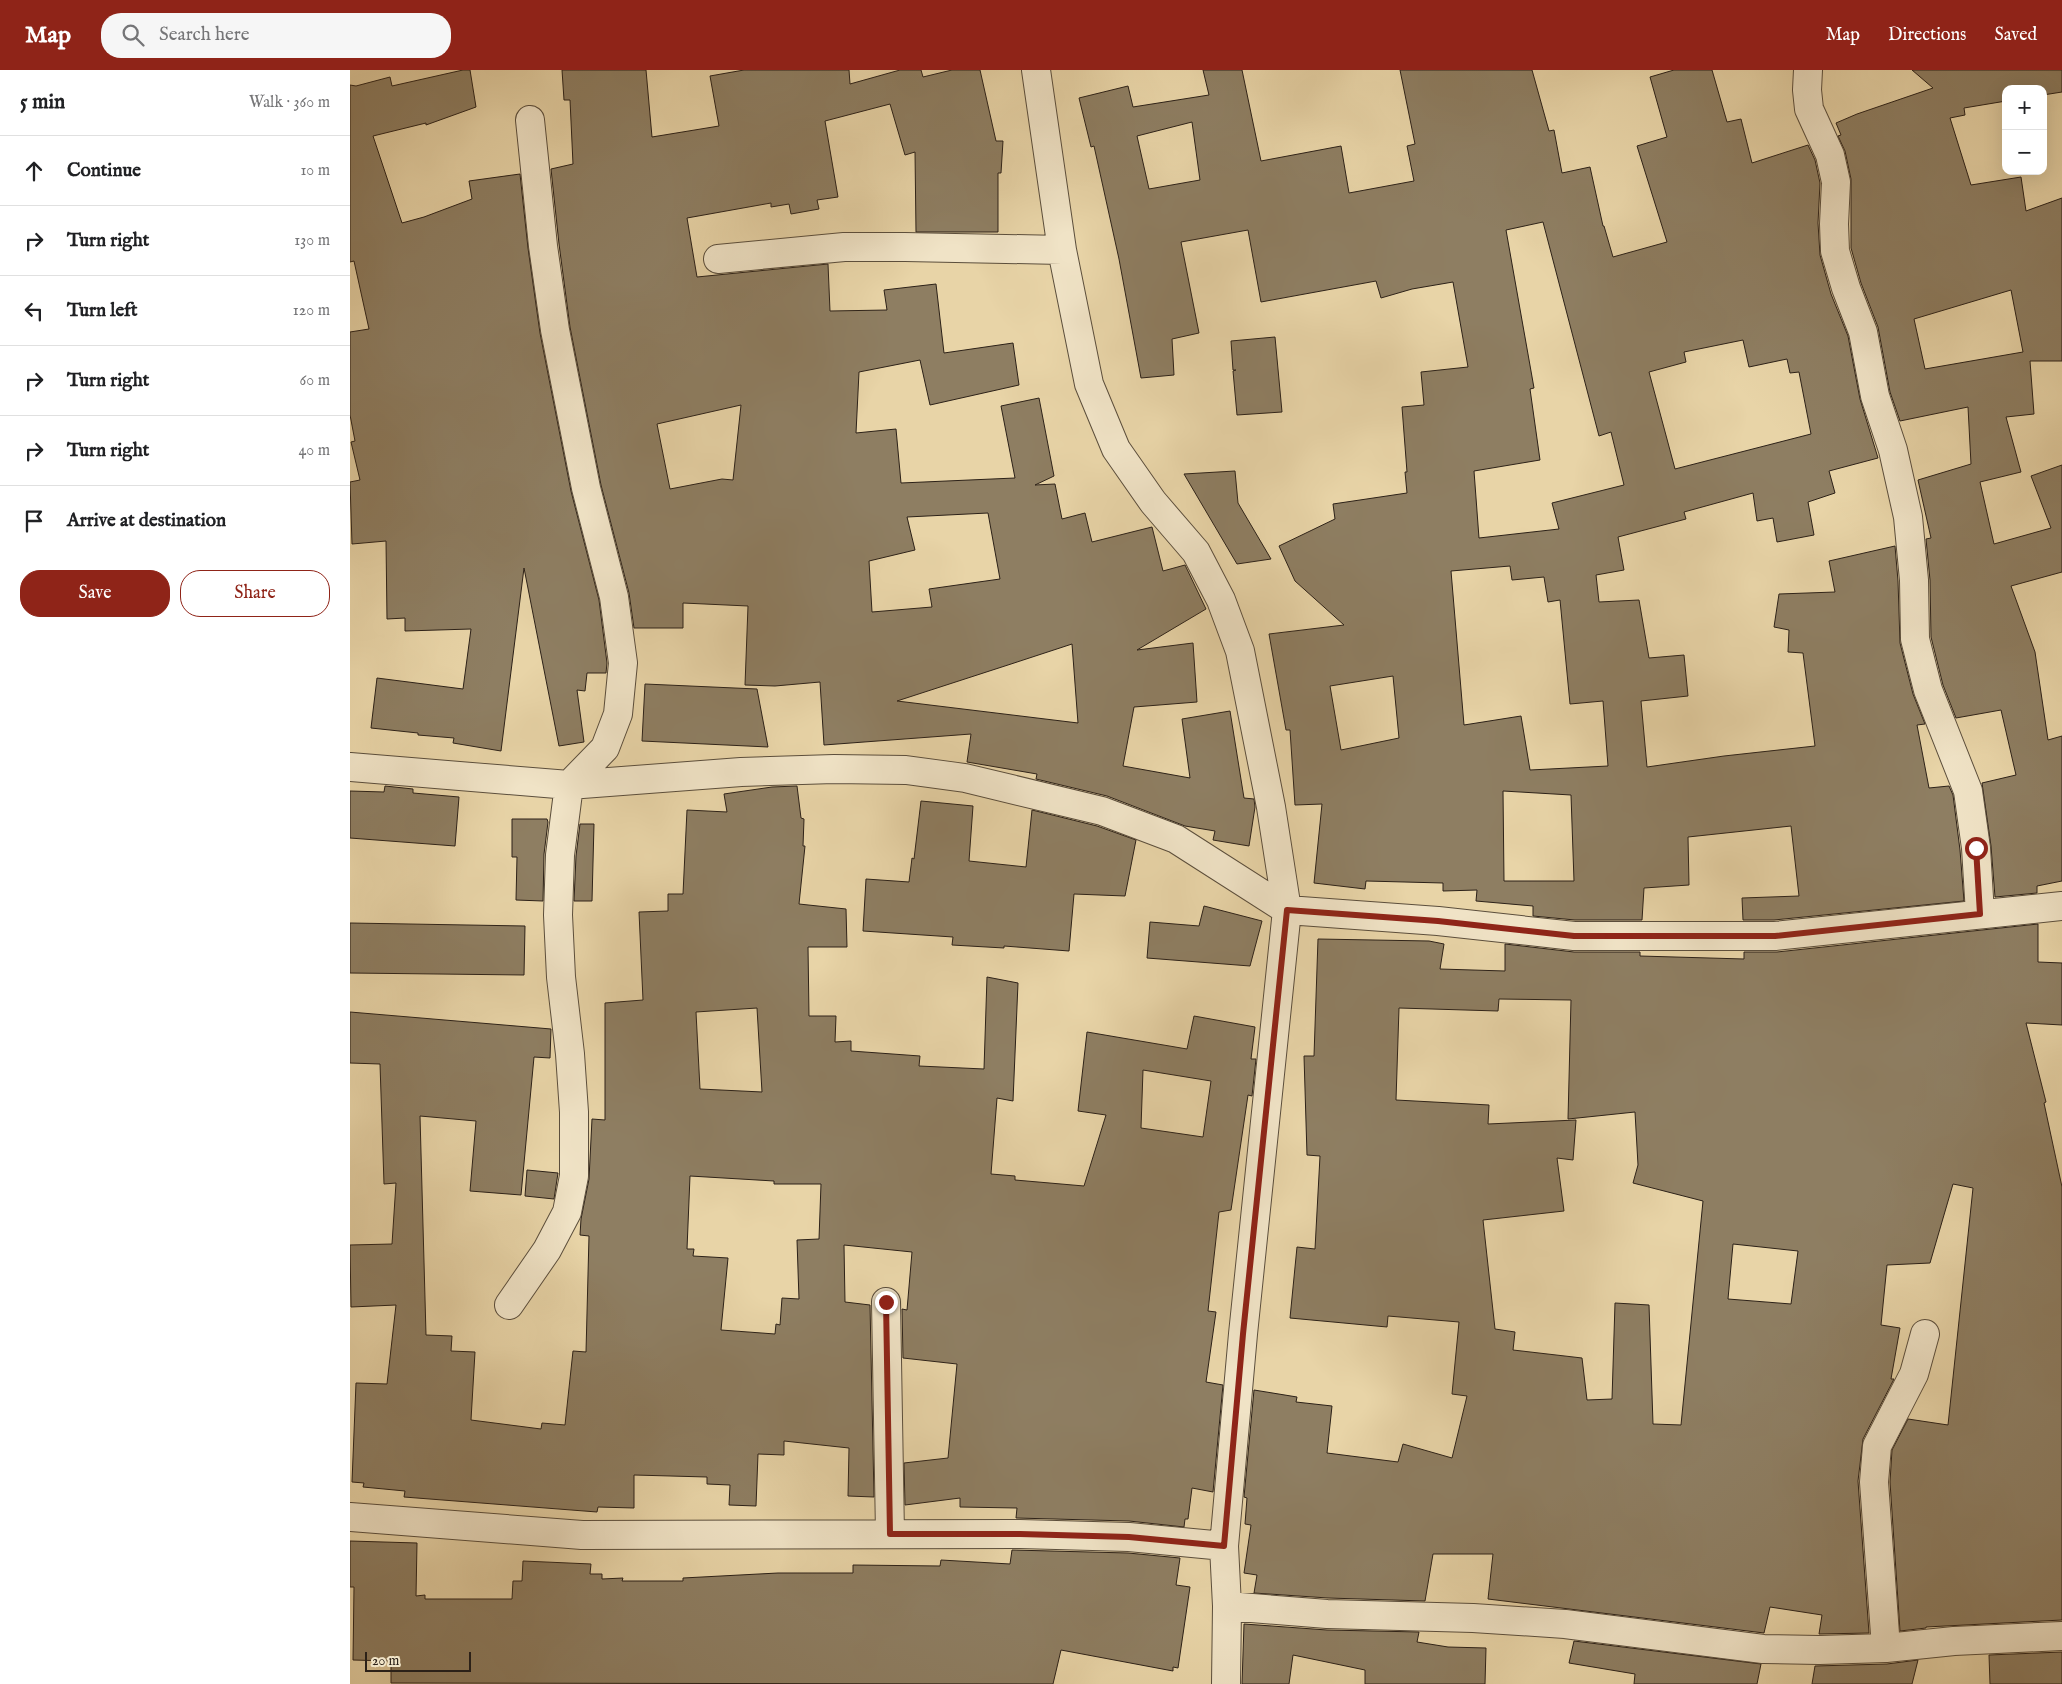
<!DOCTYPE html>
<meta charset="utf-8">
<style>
body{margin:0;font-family:"IM FELL English",serif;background:#f6f6f6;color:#202124}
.controls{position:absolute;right:15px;top:15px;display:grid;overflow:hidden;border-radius:10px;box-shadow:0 5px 20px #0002}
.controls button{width:45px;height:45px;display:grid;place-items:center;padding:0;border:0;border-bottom:1px solid #e0e0e0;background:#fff;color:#202124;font:25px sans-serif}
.scale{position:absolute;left:15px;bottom:12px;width:106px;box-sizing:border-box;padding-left:5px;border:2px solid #2c2118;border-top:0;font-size:14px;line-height:18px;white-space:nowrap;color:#2c2118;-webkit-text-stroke:4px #f0e3c6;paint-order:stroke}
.stop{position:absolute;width:15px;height:15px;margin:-11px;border:4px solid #8f2418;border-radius:50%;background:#fff}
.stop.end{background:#8f2418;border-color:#fff;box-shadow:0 1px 5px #0008}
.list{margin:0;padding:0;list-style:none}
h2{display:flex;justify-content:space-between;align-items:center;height:65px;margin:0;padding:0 20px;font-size:21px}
h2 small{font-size:16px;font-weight:400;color:#757577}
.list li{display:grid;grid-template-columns:32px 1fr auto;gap:15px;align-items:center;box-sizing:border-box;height:70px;padding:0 20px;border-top:1px solid #e0e0e0}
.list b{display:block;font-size:19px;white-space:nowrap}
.list em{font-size:16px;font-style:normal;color:#757577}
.actions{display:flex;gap:10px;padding:15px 20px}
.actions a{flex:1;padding:11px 0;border:1px solid #8f2418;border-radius:20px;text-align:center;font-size:18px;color:#8f2418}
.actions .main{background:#8f2418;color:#fff}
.icon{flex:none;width:28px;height:28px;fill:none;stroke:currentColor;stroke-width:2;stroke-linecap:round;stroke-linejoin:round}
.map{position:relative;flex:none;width:1712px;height:1614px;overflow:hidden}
header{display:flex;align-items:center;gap:30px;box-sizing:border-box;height:70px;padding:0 25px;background:#8f2418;color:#fff}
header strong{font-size:24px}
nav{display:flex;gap:28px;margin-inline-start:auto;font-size:18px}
.search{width:350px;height:45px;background:#f6f6f6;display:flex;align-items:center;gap:12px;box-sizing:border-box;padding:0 18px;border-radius:20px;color:#757577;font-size:19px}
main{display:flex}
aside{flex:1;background:#fff}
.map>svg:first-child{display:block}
.building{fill:#8e7e62;stroke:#2c2118;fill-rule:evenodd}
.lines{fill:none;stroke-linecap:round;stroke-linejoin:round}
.minor-casing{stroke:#5b4e3c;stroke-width:30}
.minor{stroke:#f0e3c6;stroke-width:28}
.route{stroke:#8f2418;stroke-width:6}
</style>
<header>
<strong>Map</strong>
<div class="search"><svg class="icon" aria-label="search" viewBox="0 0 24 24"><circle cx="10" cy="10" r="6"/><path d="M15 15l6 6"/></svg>Search here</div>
<nav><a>Map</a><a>Directions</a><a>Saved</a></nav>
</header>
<main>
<aside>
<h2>5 min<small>Walk · 360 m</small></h2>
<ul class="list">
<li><svg class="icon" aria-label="ahead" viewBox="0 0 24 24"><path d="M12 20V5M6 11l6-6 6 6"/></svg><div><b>Continue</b></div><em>10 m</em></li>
<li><svg class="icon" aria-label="right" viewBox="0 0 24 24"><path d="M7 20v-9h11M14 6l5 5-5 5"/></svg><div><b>Turn right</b></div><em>130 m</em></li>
<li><svg class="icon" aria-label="left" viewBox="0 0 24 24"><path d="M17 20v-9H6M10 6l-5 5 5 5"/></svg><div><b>Turn left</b></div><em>120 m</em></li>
<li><svg class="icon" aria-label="right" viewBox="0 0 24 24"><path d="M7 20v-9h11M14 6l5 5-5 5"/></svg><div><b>Turn right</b></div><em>60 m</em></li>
<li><svg class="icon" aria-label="right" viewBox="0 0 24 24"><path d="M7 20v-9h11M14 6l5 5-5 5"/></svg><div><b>Turn right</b></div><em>40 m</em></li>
<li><svg class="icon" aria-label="arrive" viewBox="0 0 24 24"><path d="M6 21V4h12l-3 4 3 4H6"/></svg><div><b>Arrive at destination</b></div></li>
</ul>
<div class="actions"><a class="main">Save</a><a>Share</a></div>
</aside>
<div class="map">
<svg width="1712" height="1614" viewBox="0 0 1712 1614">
<rect width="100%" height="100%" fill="#e8d4a7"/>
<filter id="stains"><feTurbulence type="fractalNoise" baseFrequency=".004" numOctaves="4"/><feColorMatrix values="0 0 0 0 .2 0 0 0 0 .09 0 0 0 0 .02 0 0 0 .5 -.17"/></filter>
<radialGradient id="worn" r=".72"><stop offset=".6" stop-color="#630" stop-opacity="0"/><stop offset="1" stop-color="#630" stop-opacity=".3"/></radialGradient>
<path class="building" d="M113,0H120L126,37L76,55V53L23,66L52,153L74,147L122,129L119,111L170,104L178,178L190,263L221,421L249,530L257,593L256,603H237L235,621L227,620L234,672L209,676L174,498L151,681L103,673L104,668L68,665V663L21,658L27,608L113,619L121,559L55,561V548L37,549L36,471L2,474L0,412L10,410L1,372L5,371L0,345V262L19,259L4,191L0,192V15L6,16L40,7L42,16Z
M212,0H296L302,67L369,56L360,6L394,0H499L500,14L550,0H571L573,7L602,0H630L646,71H653L651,103H648V162H566L565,82L555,85L540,34L475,51L488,127L467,130L469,139L441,144L439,134L421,137V133L337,148L347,207L478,194L480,241L537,240L534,220L586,214L594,283L663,273L669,315L580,335L570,290L509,302L506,363L546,359L551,413L665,408L651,336L689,328L704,406L685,415L705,414L712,449L735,443L742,472L802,457L813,501L835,495L856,539L787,580L843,573L847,632L784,637L773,696L840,708L832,649L880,641L894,728L904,729L905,737L899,776L863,770L865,761L835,756L757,726L686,709L687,704L617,692L621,664L474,675L470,612L425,616L395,615L398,536L333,533V558H284L279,523L251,415L220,257L209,174L201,99L223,94L220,30H214ZM391,335L383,410L372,409L320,419L307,354ZM638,443L650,509L579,519L582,537L522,542L519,491L565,480L557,447ZM722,574L728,653L547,631L661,594Z
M853,0H892L911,91L991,76L999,123L1064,111L1057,76L1065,74L1050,0H1182L1199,61L1204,60L1212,103L1240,97L1253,156H1254L1263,187L1317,172L1287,76L1317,67L1300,7L1324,0H1362L1377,52L1391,49L1402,93L1458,75L1465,90L1470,113L1468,153L1470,185L1481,224L1498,266L1510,329L1528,388L1479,401L1485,423L1458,432L1464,465L1427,472L1423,448L1407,451L1403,423L1334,442L1336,449L1268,467L1274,500L1246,505L1249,532L1289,530L1299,588L1334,585L1338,626L1291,631L1297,697L1374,686L1465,676L1453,583L1438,582L1439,560L1424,557L1429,524L1485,522L1479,491L1545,476L1548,511L1550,573L1563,624L1575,654L1567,655L1579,718L1599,716L1603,725L1610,780L1614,831L1424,850H1393L1392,828L1449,826L1441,756L1338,767L1339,815L1294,818L1292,850H1225L1183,846V836L1126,831L1127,820L1093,821V813L1016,811L1015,819L964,813L972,734L945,735L940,660H936L919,564L994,555L945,511L929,476L985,449L983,434L1057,423L1055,402H1057L1052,337L1074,335L1071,302L1118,297L1103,212L1062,219L1031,228L1026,211L911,232L898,160L831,172L849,263L822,269L824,305L791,308L769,189L744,76L741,77L729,28L778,16L783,37L859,25ZM842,52L850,110L799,119L787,66ZM1193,152L1249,366L1261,362L1274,415L1202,433L1209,459L1129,468L1124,401L1190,390L1180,319L1184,318L1156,160ZM1393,270L1399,297L1437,289L1440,303L1449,302L1461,364L1325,399L1299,302L1336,292L1334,282ZM1160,496L1162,510L1194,507L1198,532L1210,530L1220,634L1253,631L1258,696L1180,700L1171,646L1114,655L1101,501ZM1043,606L1049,668L991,680L980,616ZM1153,721L1221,725L1224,811H1154Z
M1562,0H1712V22L1693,25V19H1656V31L1614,38L1615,45L1600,48L1621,115L1671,107L1676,141L1712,128V291H1680L1684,344L1656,347L1671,402L1630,412L1644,474L1701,458L1681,406L1712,395V502L1661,516L1685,582L1698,670L1712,666V811L1687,816V823L1645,827L1641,776L1632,713L1666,705L1651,640L1606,648L1593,615L1581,567L1580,510L1576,469L1581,468L1568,410L1621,394L1618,337L1550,351L1540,322L1528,257L1511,213L1501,178V109L1495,81L1488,66L1491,65L1486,53L1507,44L1583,18ZM1661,220L1673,282L1575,299L1564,249Z
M925,267L932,342L887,345L883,301L886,300H883L881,271Z
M885,401L888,433L921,489L887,494L834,404Z
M295,614L407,619L418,677L292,671Z
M35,716L63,719V723L109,727L105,776L0,768V721L34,722Z
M447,716L451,748L454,749L453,776H455L449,834L496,839L497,877H458L459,946H486L485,972L501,971V981L570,986L569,996L634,999L637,907L668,913L663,1031L647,1028L641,1104L665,1106V1110L734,1116L756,1045L728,1041L737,962L837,979L844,946L905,957L901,989H906L902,1026L898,1025L881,1140L869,1142L858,1241L866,1242L856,1312L873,1315L863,1422L842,1418L838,1449H835L834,1457L779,1451L666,1448L667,1438L610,1437V1428L555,1435L554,1393L598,1388L607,1294L553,1288L552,1239L557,1240L562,1182L494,1175L495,1232L520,1235L524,1427L498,1426L499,1378L434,1371V1385L408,1384L406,1436L379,1435L380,1415L357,1414V1407L284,1405V1438L248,1437L247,1442L54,1427L55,1421L13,1417L14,1413L2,1412L6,1313L37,1314L46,1235L1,1237L0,1175L42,1174L46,1113L34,1114L30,994L0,993V942L201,959L200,988L184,987L171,1125L120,1121L126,1051L70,1046L76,1265L102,1266L101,1281L125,1282L121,1350L191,1359L192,1353L215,1355L223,1281L236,1282L239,1166L230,1165L231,1149L239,1109L242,1049L255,1050V933L293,930L289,842L318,841V824H333L337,740L377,742L374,724L422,717ZM407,938L412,1022L350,1019L346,942ZM793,1000L861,1011L853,1067L791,1058ZM340,1106L424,1111V1114H471L469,1169L447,1170L449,1229L432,1228L430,1255L426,1254L425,1264L371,1260L378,1188L343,1186L344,1179H337Z
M571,731L623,736L619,791L676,797L682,740L747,756L786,770L775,826L724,824L719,881L654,876V878L602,875L603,867L513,861L516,809L559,812L562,788L564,789Z
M162,749H197L198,752L194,784L193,831L166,830L167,787H162Z
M230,754H244L242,831H224L226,786Z
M854,836L912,851L900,896L797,888L800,852L849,856Z
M0,853L175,856L174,905L0,903Z
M1688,854V892L1712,893V955L1676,953L1696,1032L1694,1033L1712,1117V1550L1576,1557V1558L1550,1561L1540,1412L1542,1380L1558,1349L1598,1355L1623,1118L1603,1114L1580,1193L1537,1195L1531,1255L1550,1258L1541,1309H1544L1513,1369L1508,1411L1519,1563L1469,1564L1472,1545L1420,1537L1414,1563L1138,1529L1143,1484H1083L1075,1531L978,1528L904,1523L907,1505L894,1503L901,1455L895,1454L897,1428L894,1427L904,1320L947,1327L946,1332L982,1336L977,1383L1048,1392L1053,1374L1102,1388L1117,1326L1102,1324L1109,1252L1038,1246L1037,1257L940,1248L947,1177L965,1179L970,1086L957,1085L954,986H964L968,869L1079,871L1094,874L1090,899L1155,901V874L1224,882H1290V886L1394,889V882H1427ZM1149,929L1221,930L1218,1049L1285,1042L1288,1095L1283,1113L1353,1131L1331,1355L1303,1354L1299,1235L1265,1233L1262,1329L1237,1330L1232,1288L1163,1280L1165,1262L1145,1259L1133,1150L1214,1141L1207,1088L1223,1090L1226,1050L1138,1054L1139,1035L1046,1030L1049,938L1148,941ZM1383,1174L1448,1181L1441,1234L1378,1229Z
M177,1100L208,1103L204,1129L175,1126Z
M0,1471L67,1473L66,1526L75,1525V1529H162L163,1511H172L173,1491L241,1494L240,1504H252V1509L273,1508L272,1511H333V1508L428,1503H503V1495L590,1496L591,1490L660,1494L662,1480L778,1483L830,1488L826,1515L840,1517L828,1598L823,1597V1601L711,1580L703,1614L41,1613V1591L3,1590L4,1517H0Z
M894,1554L977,1560L1069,1562L1067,1572L1098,1577L1136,1578L1135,1614H1015V1600L943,1585L939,1614H892Z
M1224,1571L1411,1594L1407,1614H1284L1285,1604L1219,1593Z
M1712,1582V1614H1640L1639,1585Z
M1568,1590L1562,1614H1462L1465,1596L1537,1594Z"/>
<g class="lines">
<defs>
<path id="minor" d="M686,0L712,180L739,314L766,379L803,432L846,482L871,530L890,581L921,737L937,840L893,1264L874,1476L877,1536L876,1614
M1458,0L1457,20L1459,39L1480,85L1486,112L1484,154L1485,181L1496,218L1513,262L1525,326L1543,380L1558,447L1564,510L1565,569L1578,620L1618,721L1626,778L1630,844
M368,189L494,177H555L712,180
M0,697L219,715L391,702L484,699L556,700L615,708L752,741L826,769L937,840L1088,851L1224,866H1425L1712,836
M536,1232L540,1464
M159,1235L197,1180L217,1142L224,1106V1042L220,984L211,907L208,845L210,785L219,715L255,678L268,644L273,593L264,527L236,418L205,260L193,176L180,50
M0,1447L232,1465L670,1464L779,1467L874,1476
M877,1536L977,1544L1123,1548L1215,1554L1413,1579L1469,1580L1536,1578L1604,1571L1712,1566
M1536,1578L1524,1412L1527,1376L1564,1304L1575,1264"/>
</defs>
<use href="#minor" class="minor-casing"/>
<use href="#minor" class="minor"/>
</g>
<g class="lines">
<path class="route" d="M536,1232L540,1464H670L779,1467L874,1476L893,1264L937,840L1088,851L1224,866H1425L1630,844L1626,778"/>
</g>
<rect width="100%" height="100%" filter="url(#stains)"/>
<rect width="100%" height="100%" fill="url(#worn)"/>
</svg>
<div class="controls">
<button>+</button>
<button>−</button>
</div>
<div class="scale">20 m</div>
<div class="stop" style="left:1626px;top:778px"></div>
<div class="stop end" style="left:536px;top:1232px"></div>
</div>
</main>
